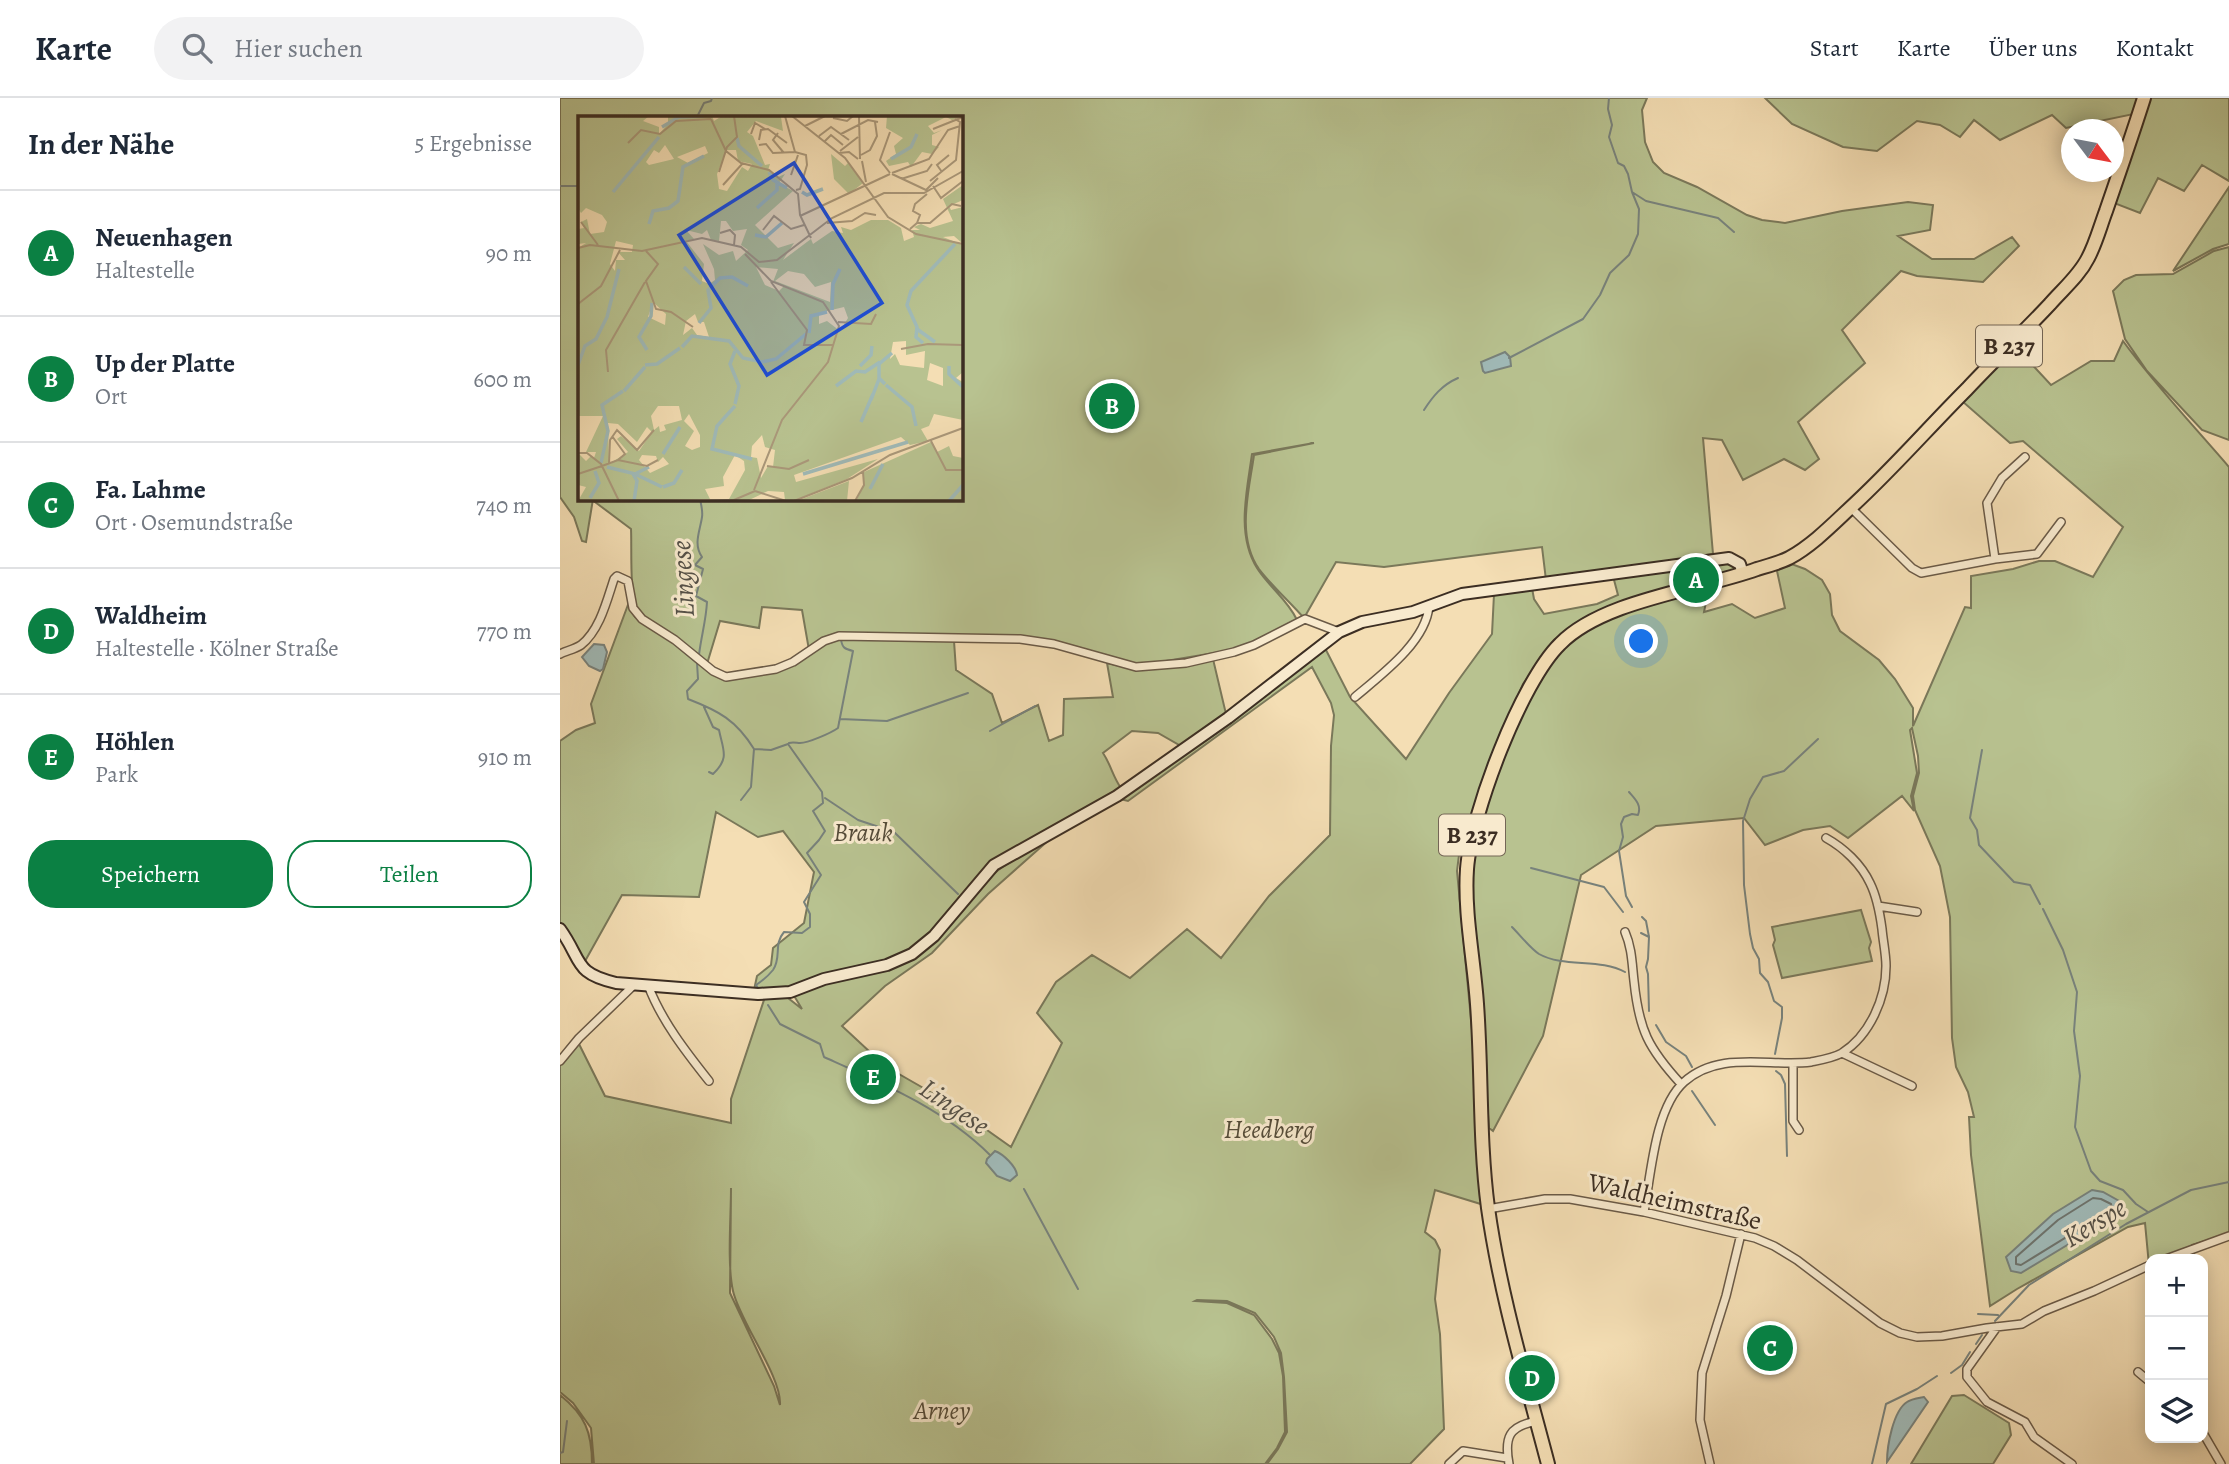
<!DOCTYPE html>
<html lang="de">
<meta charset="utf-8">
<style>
body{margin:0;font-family:Alegreya,serif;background:#f2f2f3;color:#1f2937}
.controls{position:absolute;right:21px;bottom:21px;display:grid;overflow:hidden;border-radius:14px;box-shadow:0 4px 18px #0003}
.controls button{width:63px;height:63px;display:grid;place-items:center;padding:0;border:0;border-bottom:2px solid #e0e1e3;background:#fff;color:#1f2937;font:35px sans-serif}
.compass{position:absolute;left:1501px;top:21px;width:63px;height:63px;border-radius:50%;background:#fff;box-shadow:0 4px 18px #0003;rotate:122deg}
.you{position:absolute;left:1082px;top:544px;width:24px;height:24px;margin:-18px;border:5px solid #fff;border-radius:50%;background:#1a73e8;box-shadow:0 0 0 10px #1a73e833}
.badge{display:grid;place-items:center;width:46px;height:46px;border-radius:50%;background:#0b8043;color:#fff;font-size:23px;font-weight:700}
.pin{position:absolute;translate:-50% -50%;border:4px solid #fff;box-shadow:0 2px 7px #0006}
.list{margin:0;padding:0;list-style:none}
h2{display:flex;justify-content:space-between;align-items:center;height:91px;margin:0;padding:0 28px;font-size:30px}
h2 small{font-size:23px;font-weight:400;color:#747a83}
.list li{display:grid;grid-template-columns:46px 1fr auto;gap:21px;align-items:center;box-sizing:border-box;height:126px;padding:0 28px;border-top:2px solid #e0e1e3}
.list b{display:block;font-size:26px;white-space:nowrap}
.list p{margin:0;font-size:23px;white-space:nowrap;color:#747a83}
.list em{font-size:23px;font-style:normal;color:#747a83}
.actions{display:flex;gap:14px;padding:21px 28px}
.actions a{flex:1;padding:16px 0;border:2px solid #0b8043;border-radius:28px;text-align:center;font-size:24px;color:#0b8043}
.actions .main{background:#0b8043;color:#fff}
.icon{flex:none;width:38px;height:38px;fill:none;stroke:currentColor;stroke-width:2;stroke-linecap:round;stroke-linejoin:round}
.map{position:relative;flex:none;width:1669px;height:1366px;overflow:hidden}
header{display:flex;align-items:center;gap:42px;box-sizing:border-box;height:98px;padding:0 35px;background:#fff;border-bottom:2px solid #e0e1e3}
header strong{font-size:33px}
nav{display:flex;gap:38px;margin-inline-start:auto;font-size:24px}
.search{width:490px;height:63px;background:#f2f2f3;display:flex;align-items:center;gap:18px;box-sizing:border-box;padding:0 24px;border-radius:38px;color:#747a83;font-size:26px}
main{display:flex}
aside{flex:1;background:#fff}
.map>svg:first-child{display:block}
.green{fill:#b8c290;stroke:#7a785a;stroke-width:2;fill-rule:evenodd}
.water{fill:#a0bab8;stroke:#78827c;stroke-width:2}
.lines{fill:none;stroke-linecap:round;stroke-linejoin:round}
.shore{stroke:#6e746e;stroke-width:2}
.stream{stroke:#78827c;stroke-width:2}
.street-casing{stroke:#6a5a47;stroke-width:10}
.secondary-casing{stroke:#3c2e23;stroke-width:14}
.primary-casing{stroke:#3c2e23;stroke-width:16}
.street{stroke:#f8eace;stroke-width:7}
.secondary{stroke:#f8eace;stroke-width:10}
.primary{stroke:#f4deb4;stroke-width:12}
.labels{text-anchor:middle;stroke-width:6;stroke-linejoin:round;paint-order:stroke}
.shield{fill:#f8eace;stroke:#746656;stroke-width:2}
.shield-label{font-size:24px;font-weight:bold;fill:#3c2e23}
.park-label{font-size:26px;font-style:italic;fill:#554c39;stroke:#f8eace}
.street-label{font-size:26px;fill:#3c2e23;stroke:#f8eace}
.water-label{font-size:28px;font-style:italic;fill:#555148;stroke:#f8eace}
.inset-river{fill:none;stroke:#a0bab8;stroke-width:3.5}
.inset-road{fill:none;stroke:#aa987a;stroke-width:2}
.view{fill:#1d4ed8;fill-opacity:0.15;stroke:#1d4ed8;stroke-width:3.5}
.inset-edge{fill:none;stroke:#3c2e23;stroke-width:3.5}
</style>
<header>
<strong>Karte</strong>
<div class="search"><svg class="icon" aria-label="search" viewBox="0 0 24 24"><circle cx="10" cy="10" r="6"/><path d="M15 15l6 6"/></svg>Hier suchen</div>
<nav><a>Start</a><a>Karte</a><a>Über uns</a><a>Kontakt</a></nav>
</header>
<main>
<aside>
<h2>In der Nähe<small>5 Ergebnisse</small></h2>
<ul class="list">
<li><span class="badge">A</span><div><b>Neuenhagen</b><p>Haltestelle</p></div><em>90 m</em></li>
<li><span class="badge">B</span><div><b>Up der Platte</b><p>Ort</p></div><em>600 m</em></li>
<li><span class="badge">C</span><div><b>Fa. Lahme</b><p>Ort · Osemundstraße</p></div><em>740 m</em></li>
<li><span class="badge">D</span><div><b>Waldheim</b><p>Haltestelle · Kölner Straße</p></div><em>770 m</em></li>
<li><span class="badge">E</span><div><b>Höhlen</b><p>Park</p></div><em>910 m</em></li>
</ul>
<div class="actions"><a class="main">Speichern</a><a>Teilen</a></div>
</aside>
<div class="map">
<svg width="1669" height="1366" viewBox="0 0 1669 1366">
<rect width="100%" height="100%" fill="#f4deb4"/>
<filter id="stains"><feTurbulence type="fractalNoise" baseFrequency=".00286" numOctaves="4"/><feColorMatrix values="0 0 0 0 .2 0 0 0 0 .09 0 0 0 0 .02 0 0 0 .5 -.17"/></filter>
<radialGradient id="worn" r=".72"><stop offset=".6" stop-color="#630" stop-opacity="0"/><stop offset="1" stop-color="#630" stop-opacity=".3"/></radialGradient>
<path class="green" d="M0,0H1087L1082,12L1085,44L1093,64L1104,75L1137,89L1187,117L1202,122L1225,125L1282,113L1348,104L1373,107L1370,132L1338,138L1372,161H1414L1452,139L1459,148L1423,184L1357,178L1341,173L1282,232L1305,265L1238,324L1259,361L1245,372L1224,361L1183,382L1162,342L1143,340L1153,456L986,482L982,449L824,469L776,464L744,520C730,504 712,488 699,471C676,438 689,393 694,357L754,345L692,356C687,393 676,436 697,470C708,488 728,502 737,522L678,551L576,568L496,543L459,539L279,536L249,552L242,512L202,509L199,530L160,523L147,566C130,554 87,529 78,513C69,498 72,450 71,431L35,404V401H401V19H19V205L18,203L19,208V401H33L26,444L22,443L14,419L0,399Z
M1205,0H1580L1574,16L1506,30L1492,17L1440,42L1414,22L1400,39L1380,27L1357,23L1317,53L1283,49L1232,26Z
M1588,0H1669V83L1642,67L1624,93L1598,80L1580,115L1554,105Z
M1669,89V146L1653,151L1613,173Z
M1669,149V342L1642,332L1587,273L1565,241L1553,193L1564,182L1576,177L1613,176L1654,153Z
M1563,243C1595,287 1633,327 1669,369V1136L1632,1147L1635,1161H1590V1178L1585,1125L1568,1129L1457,1191L1430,1208L1411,1057L1409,1019H1414L1408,994L1396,969L1392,940L1390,819L1380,768L1355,712L1353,698L1359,675L1358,658L1352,630L1350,632L1357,675L1351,698L1354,713L1342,698L1288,740L1270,728L1243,732L1205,747L1184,720L1096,728L1021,777L983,938L933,1033L929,1030L911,786C912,776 912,765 913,754C915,742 920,730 924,718C940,662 974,567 1023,533C1054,512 1112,500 1149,489L1144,514L1172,506L1195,520L1225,510L1217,473L1229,465L1245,471L1262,482L1270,496L1272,517L1280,533L1319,562L1335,581L1353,610V628L1405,509L1411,510V478L1453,471L1479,463H1495L1533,479L1563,429L1463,343L1450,345L1402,303L1454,247L1491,287L1531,263H1554Z
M1168,462L1177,466L1175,473L1106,491L1037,514L1014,526L994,542L963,586L943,633L900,749L897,773L915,964L916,1038L924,1107L875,1092L865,1134L875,1142L880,1152L875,1201L880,1236L884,1331L850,1366H707L718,1351L727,1334L724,1279L721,1255L714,1239L695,1215L667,1203L637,1202L635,1203L667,1205L694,1217L712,1241L719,1255L723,1278L725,1334L717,1350L705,1366H34L31,1330L13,1305L0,1294V959L17,942L45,998L171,1025V1001L205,899L228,900L242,911L233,896C245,891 256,886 268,883C297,877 325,876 350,862C382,844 397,814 420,789C439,767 466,755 490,741L428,796L372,855L325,888L282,928L325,968L386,1003L451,1049L502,945L477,915L496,884L532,857L570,880L627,831L661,860L709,798L770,737L771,648L774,617L771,605L752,569L568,703L560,701C630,653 700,605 765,550L790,599L846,661L889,595L932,536L934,496L972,490L974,501L984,516L1037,506L1058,497L1053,478ZM171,1090C171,1119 167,1166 173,1193C180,1224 222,1279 220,1307L214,1288L170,1195Z
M69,504L71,512L75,519L103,535L154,576L216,573L267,544L279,540L394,543L396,572L432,596L442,625L478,607L489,643L503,637L504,601L553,599L547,565L575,571L653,561L666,616L621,648L598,635L572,633L543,655C551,667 553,679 561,690L434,765L373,836L351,854L326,863L228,890L194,892L197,878L211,867L213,850L244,825L254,774L223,733L198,739L156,714L139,799L62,797L24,865L0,826V643L16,632L35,625L31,606Z
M1301,812L1311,844L1309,850L1312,863L1222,880L1213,847L1215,842L1212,829Z
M0,1297C25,1317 32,1334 32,1366H0Z
M1404,1297L1449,1325L1451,1337L1433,1366H1351L1392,1298Z"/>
<path class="water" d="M945,254L950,259L951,268L925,275L923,273L921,264Z
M34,546L44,547L47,554L43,571L40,573L29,568L22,559Z
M435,1053C443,1056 456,1068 457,1077L450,1083L437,1078L426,1065L427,1061Z
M1532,1092L1543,1094L1561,1104L1560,1115L1461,1175L1451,1173L1446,1159L1493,1116Z
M1364,1299L1368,1304L1327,1364C1327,1348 1333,1313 1347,1304C1351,1301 1359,1300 1364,1299Z"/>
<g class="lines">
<path class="shore" d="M1533,1100L1541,1101L1551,1106L1552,1111L1461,1167L1456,1166V1159L1498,1122Z"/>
<path class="stream" d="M137,19L144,5L151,3L152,0
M0,88H19
M1072,94L1086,103L1158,120L1174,134
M949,260L1023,221L1040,197L1050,175L1069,157L1078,136L1079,111L1072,94L1068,76L1064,68L1058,65L1049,39L1052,27L1048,11L1049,0
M864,312C873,298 882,287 898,280
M112,544L137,565L138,581L127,593L128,601C159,613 176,622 194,651L211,652L228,646L262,694L263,705L253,713L265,733L259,742L247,755L261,777L244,804L250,816V829L242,835L224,834C213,847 222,859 213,872C209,877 202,883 196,887L198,890
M139,557C141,539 146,523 147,504L136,498L143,471L135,467L142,459C133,446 140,433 142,419C143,413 141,406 140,401
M144,609L153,629L159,632C163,652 170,660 153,676L149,674
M279,624L280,621L327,623L408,595
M430,633L475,608
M229,645C233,644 237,645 240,645C248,645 271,635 278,630L293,553C285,551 282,550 281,541
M1422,652L1410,720L1417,732L1419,747L1454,784L1470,787L1480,806
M1069,694C1075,701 1082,707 1078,717L1072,716L1064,719L1061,726L1063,739L1059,753L1066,798L1072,809
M265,700L298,722L334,734L398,796
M181,702L191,689L194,651
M971,770L1044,789L1063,814
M1483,811L1503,852L1517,894L1514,933L1520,978L1515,1029L1531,1073L1540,1083L1563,1092L1576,1106L1588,1114
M1082,819L1086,823L1089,839
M952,829C960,837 970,850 979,856C1004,870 1040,860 1065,874
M1081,835L1089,839L1088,861L1086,869L1088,876L1089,913
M208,907L220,926L260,946L264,959C322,985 384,1011 430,1057
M1096,927L1106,944L1126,958L1132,969
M1215,956L1222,920V909L1214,903L1208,884L1200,875L1199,861L1193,850L1190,836L1184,787L1183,723L1190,701L1203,679L1224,673L1258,641
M1216,973L1221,977L1225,986L1227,1058
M1132,993L1155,1027
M464,1091L518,1191
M1418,1216L1438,1217
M1435,1223L1469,1187L1566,1126L1631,1092L1669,1084
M1416,1246L1422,1237
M1391,1275L1402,1267L1410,1254
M0,1355L3,1354L7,1323
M1312,1366L1326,1306L1357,1291L1377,1278"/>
<defs>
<path id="street" d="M1291,410L1352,470L1361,475L1435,461L1427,405L1442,380L1465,359
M1435,461L1477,456L1501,424
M0,556C6,553 15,551 21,547C40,532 47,502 54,481L57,478L68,483L73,510L82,521L115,542L153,573L166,579L216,571L233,564L264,543L279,538L460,541L494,546L576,569L626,565L674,554L694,547L745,521L779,534
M795,599C821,577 866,544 869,508
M1318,808L1357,814
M1065,834C1072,850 1072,866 1074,883C1079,932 1088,950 1121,986
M88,887C101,922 126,954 149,983
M1282,955L1352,988
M0,963L19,940L75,886
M1233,966V1023L1239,1032
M928,1111L985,1101H1010L1084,1114L1195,1140L1214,1148L1237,1162L1320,1225L1340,1235L1357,1239L1382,1238L1427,1230L1462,1226L1484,1213L1534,1193L1590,1167
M1084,1114C1091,1076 1095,1010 1124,984C1159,952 1209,969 1251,964C1261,962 1273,960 1282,955C1310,937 1326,900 1326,868C1326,856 1323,843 1322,831C1320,816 1317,799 1310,785C1301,766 1284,750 1266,740
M1606,1161L1669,1138
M1437,1229L1407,1271V1279L1427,1304L1465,1324L1474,1339L1512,1366
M1578,1274L1590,1284
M1643,1335L1661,1366
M889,1366L903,1353L947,1360
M949,1366C944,1339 949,1328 977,1323
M1150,1366L1140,1322L1142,1275L1166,1198L1181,1136"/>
<path id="secondary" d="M0,831C23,863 13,875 56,885L198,896L230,894L264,881L327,867L352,856L374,838L434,767L557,698L668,620L779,534L802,524L853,514L902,496L1169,460L1180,466L1183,476"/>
<path id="primary" d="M988,1366C966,1282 940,1196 928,1110C919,1042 922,974 917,906C914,862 904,815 907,771C911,716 961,584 1000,546C1043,502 1139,492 1197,471C1207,468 1219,465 1229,460C1251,448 1270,429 1288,412C1330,374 1367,331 1407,291C1434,262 1463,235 1490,206C1503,191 1519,178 1528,160C1536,145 1540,129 1546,113C1559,75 1572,38 1584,0"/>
</defs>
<use href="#street" class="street-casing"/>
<use href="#secondary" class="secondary-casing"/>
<use href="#primary" class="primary-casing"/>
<use href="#street" class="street"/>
<use href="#secondary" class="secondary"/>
<use href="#primary" class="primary"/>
</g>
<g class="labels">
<g class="shield">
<rect x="1416" y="227.5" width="66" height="41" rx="5"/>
<rect x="879" y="716.5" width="66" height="41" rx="5"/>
</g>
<g class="shield-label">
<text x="1449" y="256">B 237</text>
<text x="912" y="745">B 237</text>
</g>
<g class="park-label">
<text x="303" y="743">Brauk</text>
<text x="709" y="1040">Heedberg</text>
<text x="382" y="1321">Arney</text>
</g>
<g class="street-label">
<text transform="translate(1115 1103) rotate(13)" y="9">Waldheimstraße</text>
</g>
<g class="water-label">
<text transform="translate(122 481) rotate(-93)" y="10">Lingese</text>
<text transform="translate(395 1008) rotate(34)" y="10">Lingese</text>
<text transform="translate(1534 1124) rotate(-31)" y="10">Kerspe</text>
</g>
</g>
<g transform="translate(18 18)">
<rect width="385" height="385" fill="#f4deb4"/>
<path d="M0,0H71L65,5L81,11V18L90,8V0H134L136,5L144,0L203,1L205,15L178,5L169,16L175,20L187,49L192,48L190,54L200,61L207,58L201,67L215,75L177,109L200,132L216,127L205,144L233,123L235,128L254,115L265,117L263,111L273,114L293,104H310L323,112L326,125L336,121L334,114H342L336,111L343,108L352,112L375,105L365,83L385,69V84L371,90L373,94L385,91V128L376,120L365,121L385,129V256L378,262L385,266V304L356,298L351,310L343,313L350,325L332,329L323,321L216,359L218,366L300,343L269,363L215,385L207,384L206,376L190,375L169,385L151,383L167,354L166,345L157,339L145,361L146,370L127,373L132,383L0,385L8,371L0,369V337L8,345L13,340L16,342L18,336H8L25,300H0V132L8,127L0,128V113L6,112L3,106L9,103L12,118L26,116L29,106L24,99L8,92L3,97L0,92ZM87,29L96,43L71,49L68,46L76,34L81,37ZM127,30L130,37L110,47L99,41ZM149,34H158L160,45L174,48L170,55L164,51L149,75L141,73L139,58ZM143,105H148L155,115L169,113L163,129L170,134L158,145L155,135L141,139L125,128L136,153L137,164L131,168L124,165L126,148L108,125L116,123L108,114L124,118L129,114L133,124L141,125ZM38,125L55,129L54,136H40L47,144H38L37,155L32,148ZM178,151L200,153L195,166L206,170L201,175L187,169ZM210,155L226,158L237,171L253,166L252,186L197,165ZM75,186L88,198L87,209L70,201ZM266,191L270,202L262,215L249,205L241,208V197ZM117,198L120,206H126L131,221L119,219L114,212L105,219L108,205ZM328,225V239L347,235L346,252L322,249L317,238L312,243L315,226ZM352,247L365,252V270L349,264ZM80,290H101L104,304L86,309L88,314L82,316L81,310L76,314L73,300ZM111,298L122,319V331L114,334L107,330L116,315L106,305ZM30,307L40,308L59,326L69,311L74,316L61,335L43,320L39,323L50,336L31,348ZM184,319L187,331L197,334L195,351L190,350L183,362L179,342L173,341L174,330ZM64,339L78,340L80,346L85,341L91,348L72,357L61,344ZM309,0H385L374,4L368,1L350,10L356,17L364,14L354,19V29L361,31L354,38L344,36L333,51L330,46L311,50L308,45L318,38L316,30L325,22L308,12ZM253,38L267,50L270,47L285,67L271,78L256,63ZM353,326L359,336L371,330L375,340L385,342V385H278L285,371L286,356ZM271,365L269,385H219Z" fill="#b8c290" fill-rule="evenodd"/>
<path class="inset-river" d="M84,11L101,1L126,0M159,22L161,30L184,50M313,43L333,31L339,18M191,56L195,64L209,72M35,76L81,21M224,76L229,79L245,73M179,92L199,74V67M71,108L75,95L91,92L100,85L105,51L126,40M177,119L188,121L204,107M106,151L123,168M254,194L255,168L262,153M121,207L133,192L130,174L142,162L154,161L170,170M339,213L357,226M231,217L233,200L249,196M345,227L338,221L339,211L329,189L333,175L377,128M104,231L114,220L151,225L165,242L184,246L198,243L228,218M69,234L61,221L73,200L74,187M0,249L7,230L18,223L29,201L41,153M67,249L79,248L102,232M282,250L293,239L294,230M371,250V258L385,271M307,268L301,262V248L314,237M308,269L334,291L338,310M258,270L278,255L287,256L302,246M46,275L67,251M293,284L301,263M157,288L161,270L152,248L157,235M157,290L139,310L134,333L174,343M283,306L295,278M85,338L102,311M23,347L30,315L24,289L45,275M29,351L57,358L71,351M55,358L59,365L56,385M57,358L84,371M225,358L330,326M85,371L96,367L104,354M292,373L305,348M12,382L21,367L17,355M371,385L385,369"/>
<path class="inset-road" d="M207,0L217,36M214,0L267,42L310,101L338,118L385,128M281,0L282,43M255,2L269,5L275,0M133,3L148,35L163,47L191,54L220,78L222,99L233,122M227,10L247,0M355,13L385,1M312,16L302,44L312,57M200,17L195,24L206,37M173,18L177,7L187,13M263,18L290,4L300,6M241,20L253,11L271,24M181,24L183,14L190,13L209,27M247,25L253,19L265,29M50,27L63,14L82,18L98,5L133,3M181,29L188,28L195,37L217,36M262,35L280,21M217,36L228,39L229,49L222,73L218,74M261,37L271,36L280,43M283,39L292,34L299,20L297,6M284,45L288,66M141,56L149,31L159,21L156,0M364,56L359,49L371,39M314,57L351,43L370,14L382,10M314,58L348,74L360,62M213,59L220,39M323,63L349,55L354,48M352,65L378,44L382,6L377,3M145,69L165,47M355,70L363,82L385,65M222,100L312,58M3,106L20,129M249,107L274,105L287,97L298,99M339,107L342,99L335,95L337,88L349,78M332,113L339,107H352L374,88L383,90M185,114L196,100L213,113L226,109M142,117L152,114L157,119L156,129M0,132L12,129L64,135L124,122L163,131L181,146L199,144L254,102L306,77H346L385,55M68,135L80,148L68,165L78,193L93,196L115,211M167,138L193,165L245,186L261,210L250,246L204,304L176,374M193,166L229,214L226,229H256M0,188L23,170L42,134M260,206L293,208L298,198M323,233L350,228L385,229M30,256L28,234L67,166M34,320L47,338L40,344M353,325L368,354H385M0,337H9L23,348L41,385M31,348L32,324L39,314L59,334L76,314M24,350L40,344L69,350L80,344M189,350L211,353L231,344M0,358L24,350M177,375L208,385M126,385L156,384L177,375M216,385L274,362L312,339L385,312M277,385L286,369L285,356"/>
<path class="view" d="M216,47L304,187L189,259L101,119Z"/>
<rect width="385" height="385" class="inset-edge"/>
</g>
<rect width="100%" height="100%" filter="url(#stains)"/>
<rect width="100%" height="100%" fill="url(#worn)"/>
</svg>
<div class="controls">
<button>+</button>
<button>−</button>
<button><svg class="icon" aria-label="layers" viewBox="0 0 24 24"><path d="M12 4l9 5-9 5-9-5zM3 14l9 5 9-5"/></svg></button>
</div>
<svg class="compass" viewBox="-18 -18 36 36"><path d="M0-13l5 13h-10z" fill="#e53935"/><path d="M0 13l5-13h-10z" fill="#747a83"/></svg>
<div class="you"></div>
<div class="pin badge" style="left:1136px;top:482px">A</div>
<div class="pin badge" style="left:552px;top:308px">B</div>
<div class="pin badge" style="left:1210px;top:1250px">C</div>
<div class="pin badge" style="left:972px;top:1280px">D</div>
<div class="pin badge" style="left:313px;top:979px">E</div>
</div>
</main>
